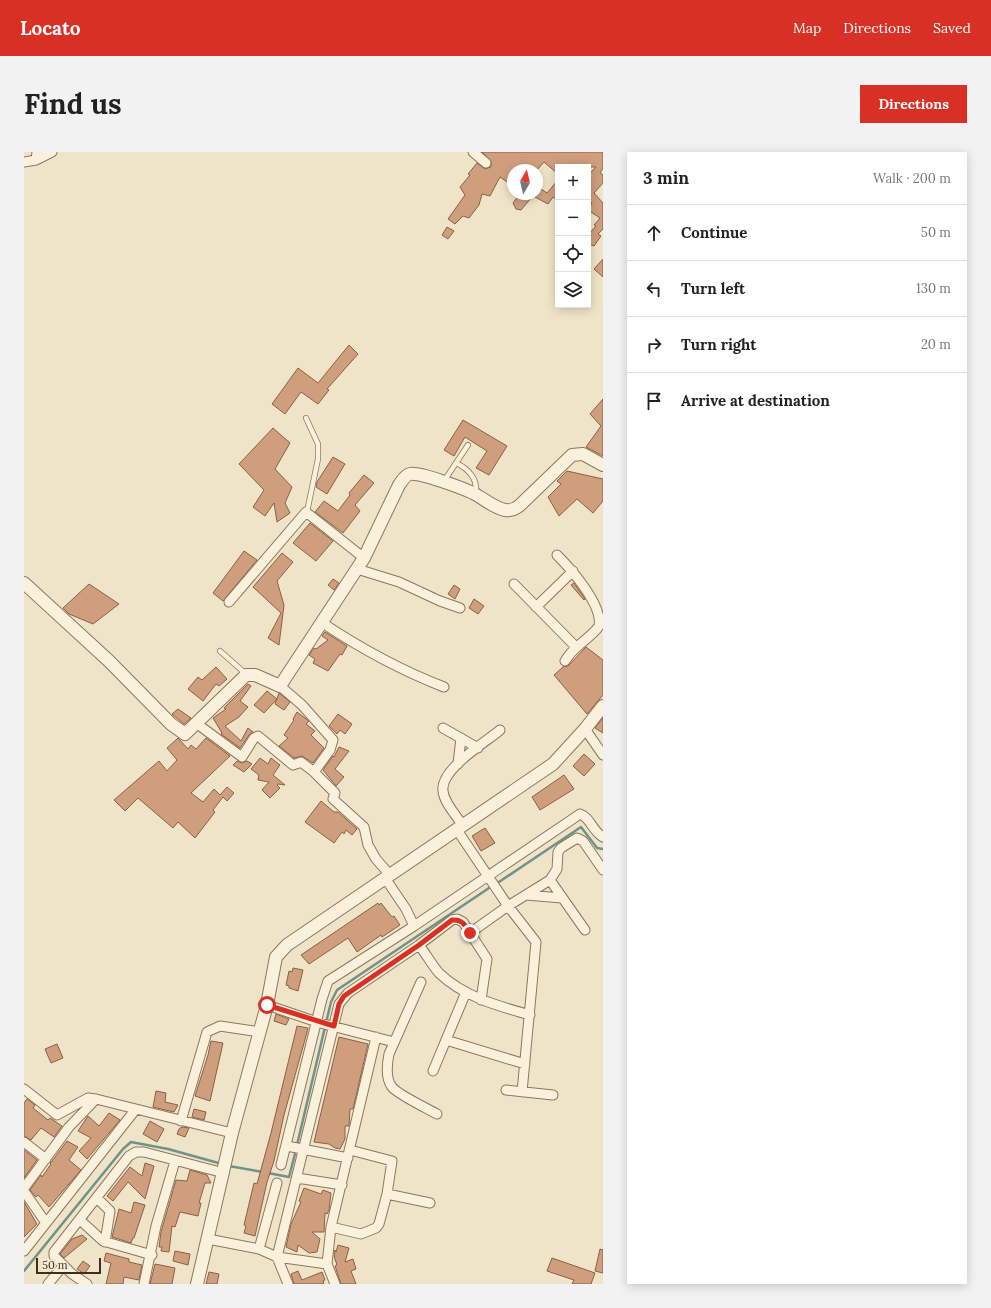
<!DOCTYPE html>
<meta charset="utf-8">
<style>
body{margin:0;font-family:Lora,serif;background:#f2f2f2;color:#222}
.controls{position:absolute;right:12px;top:12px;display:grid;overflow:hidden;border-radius:0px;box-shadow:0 2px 10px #0003}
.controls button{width:36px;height:36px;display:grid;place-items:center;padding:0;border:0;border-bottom:1px solid #e0e0e0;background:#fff;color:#222;font:20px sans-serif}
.compass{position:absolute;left:483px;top:12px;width:36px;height:36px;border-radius:50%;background:#fff;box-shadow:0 2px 10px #0003;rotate:8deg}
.scale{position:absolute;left:12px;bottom:10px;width:65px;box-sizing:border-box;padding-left:4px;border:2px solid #3d2e20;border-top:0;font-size:11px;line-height:14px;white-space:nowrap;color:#3d2e20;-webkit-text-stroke:3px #f7eed8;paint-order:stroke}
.stop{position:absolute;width:12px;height:12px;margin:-9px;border:3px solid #d93025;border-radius:50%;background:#fff}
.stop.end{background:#d93025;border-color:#fff;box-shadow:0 1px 4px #0008}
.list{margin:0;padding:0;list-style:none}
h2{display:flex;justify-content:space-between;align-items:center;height:52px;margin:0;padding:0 16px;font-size:17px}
h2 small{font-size:13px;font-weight:400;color:#767676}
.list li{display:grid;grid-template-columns:26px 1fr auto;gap:12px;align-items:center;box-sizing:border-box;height:56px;padding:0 16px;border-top:1px solid #e0e0e0}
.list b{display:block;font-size:15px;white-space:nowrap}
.list em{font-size:13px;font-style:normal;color:#767676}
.icon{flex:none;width:22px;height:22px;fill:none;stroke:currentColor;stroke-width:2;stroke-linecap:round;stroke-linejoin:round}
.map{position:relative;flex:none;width:579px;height:1132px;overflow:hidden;border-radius:0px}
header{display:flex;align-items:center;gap:24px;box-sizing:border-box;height:56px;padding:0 20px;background:#d93025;color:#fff}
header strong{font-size:19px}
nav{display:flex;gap:22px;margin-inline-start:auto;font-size:14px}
.intro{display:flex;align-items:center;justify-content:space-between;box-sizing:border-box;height:96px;padding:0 24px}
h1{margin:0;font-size:28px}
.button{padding:10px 18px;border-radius:0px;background:#d93025;color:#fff;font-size:14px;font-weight:700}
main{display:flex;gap:24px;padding:0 24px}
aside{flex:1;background:#fff;border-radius:0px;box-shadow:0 2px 10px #0003}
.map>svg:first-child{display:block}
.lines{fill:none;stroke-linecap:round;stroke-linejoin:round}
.stream{stroke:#6f938a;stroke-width:2.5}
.building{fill:#cf9f7d;stroke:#8d5f41}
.service-casing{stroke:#8d765c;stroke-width:6}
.minor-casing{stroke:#8d765c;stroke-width:11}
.tertiary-casing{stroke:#8d765c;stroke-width:14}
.service{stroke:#faf1dc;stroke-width:4.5}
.minor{stroke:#faf1dc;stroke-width:9}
.tertiary{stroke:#faf1dc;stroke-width:12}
.route{stroke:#d93025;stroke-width:5}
</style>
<header>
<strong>Locato</strong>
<nav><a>Map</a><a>Directions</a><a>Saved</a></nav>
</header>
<div class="intro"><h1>Find us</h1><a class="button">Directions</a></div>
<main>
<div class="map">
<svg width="579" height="1132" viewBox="0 0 579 1132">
<rect width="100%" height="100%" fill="#f0e4c8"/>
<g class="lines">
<path class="stream" d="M472,732L557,675L573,696L579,697
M273,993L307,850L313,838L468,734
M205,1014L239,1020
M244,1021L265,1025L272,998
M0,1119L99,997L107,990L144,997L198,1012"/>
</g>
<path class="building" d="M458,0H579V16L576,21L579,23V31L570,41L579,51V77L574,82L577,84L570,94L564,92V83L572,74L570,73L576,66L564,58L568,51L564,49V23L572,15H534V22L520,10L513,18H489V34L476,25L466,44L458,42L455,53L445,66L439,64L431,72L424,67L441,43L436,35L446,23L444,22L453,11L461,17L467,15V9Z
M534,28V49L529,45L524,52L511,45L517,37L523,41Z
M496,42H503L508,45L497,58L492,57L489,51Z
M423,75L430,79L424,87L418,83Z
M579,107V125L570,117Z
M325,193L334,202L303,237L305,238L294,252L277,240L261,262L248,252L274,216L294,231Z
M579,247V304L562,295L577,274L566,262Z
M439,268L483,294L465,323L452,316L463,299L441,285L430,304L420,298Z
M249,276L266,291L251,317L268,335L261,351L266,361L253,370L250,351L241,364L229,355L240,338L215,312Z
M309,305L321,312L303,342L292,335L293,330Z
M543,319L579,327V349L569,361L553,347L535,364L524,345L537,332L533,329Z
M340,323L350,331L331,353L336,359L319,381L291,360L300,349L314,359L326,343L325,341Z
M286,371L309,389L292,409L269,391Z
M220,399L233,408L199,449L189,441Z
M258,401L269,410L253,429L260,453L255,493L244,486L257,461L229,435Z
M309,427L315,431L310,438L304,433Z
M550,431L561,447L560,448L547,433Z
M65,432L95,452L69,472L45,462L39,456Z
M430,433L436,437L431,447L424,442Z
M450,447L460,454L454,462L445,456Z
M301,480L323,494L318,503L316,502L304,519L289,511L291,507L285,503L290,496L292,497L304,488L298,484Z
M562,495L579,508V543L563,562L530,523L539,515L544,514Z
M192,515L203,527L195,534L192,532L179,549L164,537L174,525L178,528Z
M224,532L227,534L216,549L224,555L215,565L201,574L217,589L224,576L229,580L225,583L216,596L197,582L198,581L189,566L202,557L200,556Z
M243,539L253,547L240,561L230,553Z
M255,541L266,550L260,558L251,552Z
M154,557L167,566L160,572L148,562Z
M273,560L285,569L282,572L291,579L287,583L300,596L289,611L278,604L270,606L255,594L264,586L260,583L270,568L269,567Z
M314,562L328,572L321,582L316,578L313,582L305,574Z
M579,566V581L571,576Z
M154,586L164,597L167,593L172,597L182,586L206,604L167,641L179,650L190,637L196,643L203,635L210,641L203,649L199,645L189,658L191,660L171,686L154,670L149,676L114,646L101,659L90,648L135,609L143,619L153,608L143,596Z
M315,595L325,599L311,617L320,625L312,634L299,618L309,604L310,605Z
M560,602L571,612L560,624L549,614Z
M236,606L244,612L247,606L256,613L249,623L261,633L254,632L253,633L256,636L246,646L238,638L245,630L234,628L235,623L227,617Z
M213,609L218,611L223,609L228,612L220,620L209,613Z
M540,623L550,637L516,658L508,645Z
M297,649L310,660H314L333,677L328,683L322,678L320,682L318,680L310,691L281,670Z
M461,676L471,691L457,699L448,684Z
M354,751L355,753L357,751L368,765L370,764L376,773L358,785L357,783L333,800L324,786L285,812L277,803Z
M269,816L279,818L274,839L265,836V834L262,833L265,819L268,820Z
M252,862L265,867L262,873L250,869Z
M273,874L284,876L282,884L260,963L250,1009L243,1030L231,1084L220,1081L222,1074L220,1073L230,1031L233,1032L247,981Z
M315,885L344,892L329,957H326L325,974H321V987L316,997L311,996L305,992L290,990Z
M187,889L199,891L186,949L171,944L184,903Z
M33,892L39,906L27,911L21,897Z
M132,939L142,941L141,950L154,953L150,960L129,955Z
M3,947L11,953L9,956L24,968L26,966L38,974L30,985L17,976L7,988L0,984V951Z
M170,957L182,960L180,968L168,965Z
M85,961L96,968L63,1007L55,999L67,986L54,979L64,964L75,974Z
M126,969L140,977L133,990L119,982Z
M158,975L165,976L161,985L153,982L155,977Z
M43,989L54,995L45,1008L57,1018L25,1055L14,1043L12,1045L6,1038L17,1023L18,1025L27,1012L26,1011L28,1009Z
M0,998L13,1008L0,1026Z
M121,1011L130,1014L121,1047L104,1030L89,1049L83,1044L106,1015L118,1024Z
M166,1018L183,1023L187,1031H181L175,1051H177L174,1064L156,1060L151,1075L148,1074L145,1100L137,1099L138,1095H135L137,1080L152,1028L163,1029Z
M280,1036L297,1042L299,1038L307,1041L305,1058L303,1062L301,1061L300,1080H288L296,1087L293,1100L285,1101L274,1093L273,1100L262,1095L267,1072L277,1050L275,1049Z
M0,1050L13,1072L0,1085Z
M110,1050L121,1053L110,1086H109L107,1091L88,1085L95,1057L107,1061Z
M58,1083L63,1087L40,1106L36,1102L48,1087Z
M314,1093L325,1096L321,1110L329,1107L332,1117L327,1119L332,1132H317L311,1114L313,1113L310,1104L311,1098L312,1100Z
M576,1097L579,1098V1121L571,1119Z
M151,1099L166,1102L164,1113L149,1109Z
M82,1101L105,1107V1110L118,1113L115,1128L100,1125L99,1132H82L87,1111L80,1109Z
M528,1106L571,1121L567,1132H548L550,1128L523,1119Z
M59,1109L66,1114L60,1122L53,1117Z
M131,1112L151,1116L148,1132H126Z
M274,1119L278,1128L298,1120L301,1128L299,1129L300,1132H270L267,1122Z
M185,1120L195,1122L193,1132H182Z"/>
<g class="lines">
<defs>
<path id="service" d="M282,266L294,292V307L283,360
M432,311C443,316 455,327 451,341
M420,329L444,293
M196,499L222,522"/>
<path id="minor" d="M449,0L462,11
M12,8L28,0
M0,10L12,8L13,0
M533,403C547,417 579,453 575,474C570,482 560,488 553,495C548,499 544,504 541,509
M333,417L375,430L416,449L436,456
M490,432L552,495
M205,450L282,360L340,406
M512,455L549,419
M297,470C336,496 376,518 420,535
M256,534L278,553L309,588L306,598L290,620
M172,571L218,605L230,586L234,584L269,613L277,610L290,620L311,641L309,647L340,675L344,693L352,707L366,723
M419,576L454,596
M561,577L579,603
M434,612L437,586
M439,674C433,664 420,651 419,639C416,617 461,591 476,578
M433,678L484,754L512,790L498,940
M526,728L561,778
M502,743L538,746
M390,774L556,662C566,665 569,680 579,685
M446,781L484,754L526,728L533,717L534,700L537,696L553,686L559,689L579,718
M397,830L365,902C363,912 361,926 368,935C373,942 404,957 413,962
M457,848L463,807L439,770L433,767L428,768L395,793C402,802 408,813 415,821C440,845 474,854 506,863
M243,853L296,871L370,890
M422,888L501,912
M409,919L442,840
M0,937L33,963L64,946L72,947L208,981
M482,938L529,943
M157,969L183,880L196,874L236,880
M0,990L22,1007
M263,994L324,1006
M257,1013L298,847L304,829L390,774L382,757L361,726
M273,1026L318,1033
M0,1036L45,975L72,947
M0,1039L22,1071
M363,1042L406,1051
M73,1046L86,1059L81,1090
M56,1068L79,1089L128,1103
M307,1075L337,1082L352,1076L355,1072L363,1042L368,1009L326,998
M184,1087L235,1097L253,1105L303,1112L311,1132
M235,1097L253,1031
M0,1099L112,957
M303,1112L307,1075L352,885
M24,1132L39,1114
M63,1132L48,1122L30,1104V1100L105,1004L112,1000H120L200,1021
M120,1132L132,1074L151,1009
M264,1132L253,1105L315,852L324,841L395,793"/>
<path id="tertiary" d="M0,431L85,509L147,572L161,582L222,523H231L256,534L340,406L375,333C378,329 381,323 386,322C396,320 438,336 449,341C459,346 470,356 481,358C487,359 491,357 495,354L548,303L559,302L579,313
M173,1132L208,981L243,853L252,805L263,793L529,612L561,577L579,554"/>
</defs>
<use href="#service" class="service-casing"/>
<use href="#minor" class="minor-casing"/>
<use href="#tertiary" class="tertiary-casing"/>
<use href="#service" class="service"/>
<use href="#minor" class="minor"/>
<use href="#tertiary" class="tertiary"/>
</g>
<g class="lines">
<path class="route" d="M243,853L310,874L315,852L320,844L395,793L428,768C438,767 441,773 446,781"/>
</g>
</svg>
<div class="controls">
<button>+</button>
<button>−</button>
<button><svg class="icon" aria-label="locate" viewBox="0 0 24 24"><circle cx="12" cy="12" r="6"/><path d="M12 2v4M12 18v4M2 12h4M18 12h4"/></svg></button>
<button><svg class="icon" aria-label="layers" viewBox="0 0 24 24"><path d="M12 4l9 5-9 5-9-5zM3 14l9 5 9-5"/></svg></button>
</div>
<svg class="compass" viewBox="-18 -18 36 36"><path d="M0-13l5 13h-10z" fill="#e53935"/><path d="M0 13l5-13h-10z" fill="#767676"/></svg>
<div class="scale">50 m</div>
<div class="stop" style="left:243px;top:853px"></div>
<div class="stop end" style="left:446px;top:781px"></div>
</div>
<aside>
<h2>3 min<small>Walk · 200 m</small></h2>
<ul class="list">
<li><svg class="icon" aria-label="ahead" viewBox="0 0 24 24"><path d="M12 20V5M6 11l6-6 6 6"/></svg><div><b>Continue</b></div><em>50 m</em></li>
<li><svg class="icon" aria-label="left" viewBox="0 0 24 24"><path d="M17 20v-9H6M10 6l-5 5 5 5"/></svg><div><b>Turn left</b></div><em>130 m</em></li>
<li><svg class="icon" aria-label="right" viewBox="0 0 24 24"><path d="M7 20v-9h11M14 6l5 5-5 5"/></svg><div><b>Turn right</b></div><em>20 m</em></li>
<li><svg class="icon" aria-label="arrive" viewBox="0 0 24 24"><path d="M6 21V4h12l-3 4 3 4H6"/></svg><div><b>Arrive at destination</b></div></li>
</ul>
</aside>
</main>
